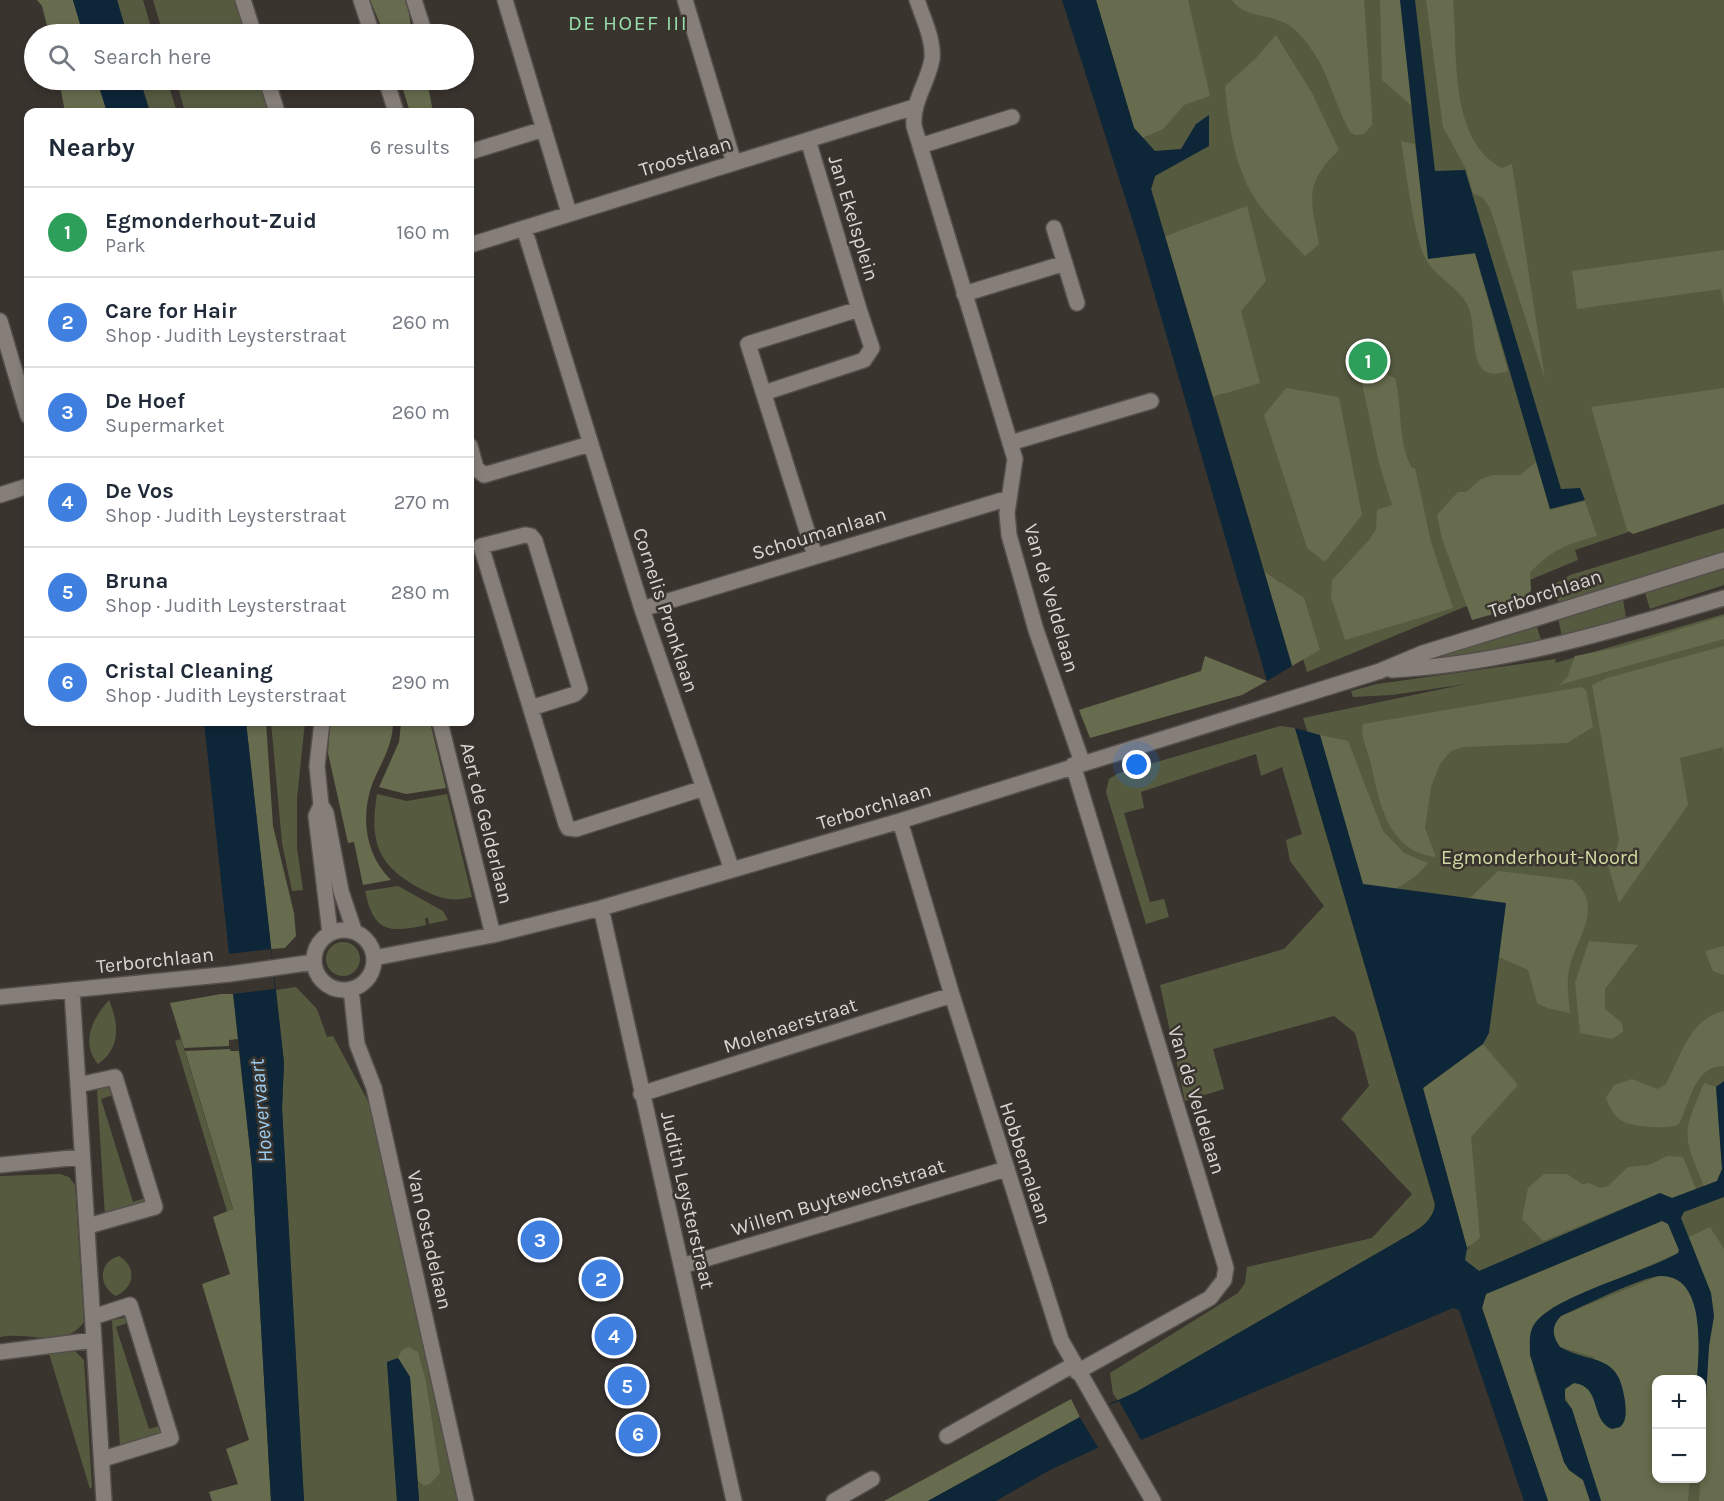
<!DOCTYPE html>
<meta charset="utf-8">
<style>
body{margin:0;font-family:Karla,sans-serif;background:#f2f2f3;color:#1f2937}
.controls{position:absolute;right:18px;bottom:18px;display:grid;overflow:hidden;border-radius:12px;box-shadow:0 3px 9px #0003}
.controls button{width:54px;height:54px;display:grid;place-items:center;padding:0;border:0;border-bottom:2px solid #e0e1e3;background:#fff;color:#1f2937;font:30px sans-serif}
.you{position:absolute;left:1137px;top:765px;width:21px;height:21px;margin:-15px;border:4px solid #fff;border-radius:50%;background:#1a73e8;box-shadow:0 0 0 9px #1a73e833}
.badge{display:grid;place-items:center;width:39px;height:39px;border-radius:50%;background:#0f766e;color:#fff;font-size:20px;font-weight:700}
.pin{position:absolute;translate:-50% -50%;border:3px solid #fff;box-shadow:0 2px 6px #0006}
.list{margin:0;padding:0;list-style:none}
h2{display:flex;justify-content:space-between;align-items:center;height:78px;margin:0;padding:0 24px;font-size:26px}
h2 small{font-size:20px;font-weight:400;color:#747a83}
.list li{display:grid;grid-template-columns:39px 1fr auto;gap:18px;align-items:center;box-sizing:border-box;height:90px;padding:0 24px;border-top:2px solid #e0e1e3}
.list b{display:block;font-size:22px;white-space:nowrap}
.list p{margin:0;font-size:20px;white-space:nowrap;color:#747a83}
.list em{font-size:20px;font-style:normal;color:#747a83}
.icon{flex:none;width:33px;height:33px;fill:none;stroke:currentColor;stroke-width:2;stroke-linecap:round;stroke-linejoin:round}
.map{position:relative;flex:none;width:1724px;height:1501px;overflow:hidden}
.search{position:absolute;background:#fff;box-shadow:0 3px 9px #0003;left:24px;top:24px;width:450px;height:66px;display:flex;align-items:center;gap:15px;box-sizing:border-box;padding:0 21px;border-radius:33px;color:#747a83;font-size:22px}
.panel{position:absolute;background:#fff;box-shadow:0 3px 9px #0003;left:24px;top:108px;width:450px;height:618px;border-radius:12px}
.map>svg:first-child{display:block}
.green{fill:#565b40;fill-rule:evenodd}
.forest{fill:#676c4e}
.water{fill:#0d2638}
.pier{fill:#3a342f}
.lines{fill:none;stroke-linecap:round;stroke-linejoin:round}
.minor-casing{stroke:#554f4c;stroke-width:18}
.minor{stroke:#867f79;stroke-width:15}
.labels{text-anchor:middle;stroke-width:5;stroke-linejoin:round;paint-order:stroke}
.street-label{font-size:20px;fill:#dad6d3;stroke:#3a342f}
.park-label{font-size:20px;fill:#cfd9a1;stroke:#3a342f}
.neighbourhood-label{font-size:21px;letter-spacing:1.5px;fill:#98dfac;stroke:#3a342f}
.water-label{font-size:21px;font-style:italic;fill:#9bcef3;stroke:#3a342f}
</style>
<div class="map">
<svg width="1724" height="1501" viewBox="0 0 1724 1501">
<rect width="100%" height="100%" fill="#3a342f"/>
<path class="green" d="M117,0H143L153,34H127Z
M153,0H235L246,34H163Z
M1107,0H1724V500L1575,550L1578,560L1307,672L1281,582L1264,571L1213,397L1224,394L1176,232L1165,236L1151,189L1155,176L1151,147L1143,138L1148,136Z
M140,80H167L177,112H150Z
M176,80H259L269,112H185Z
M1724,528V553L1559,604L1554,590L1555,584L1570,575Z
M1724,568V585L1650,609L1645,593Z
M1623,599L1626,618L1562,637L1558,618Z
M1724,614V1501H1552L1479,1271L1464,1260V1253L1471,1245L1303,718L1466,684L1392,695L1353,697L1351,691L1377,684L1556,659L1555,663ZM1656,1380H1702V1478H1656Z
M1536,624L1542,643L1418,661Z
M271,722H305L297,798V848L303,890L292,891L282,843Z
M1280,726L1295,728L1435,1205C1433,1225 1411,1233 1395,1243L1119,1402L1113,1394L1110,1373L1238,1293L1245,1283L1247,1267L1372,1238L1412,1194L1341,1119L1369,1086L1355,1033L1334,1016L1213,1049L1224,1089L1185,1101L1160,985L1284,949L1324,906L1290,861L1286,840L1302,834L1282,767L1261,776L1256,754L1141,792L1144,808L1124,813L1150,902L1164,899L1169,917L1146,924L1106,792L1109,779L1119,773Z
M377,794L407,801L447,794L472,897C452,902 442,899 423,890C378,867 369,843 377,794Z
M398,886L443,911L448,920L429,924L428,918H425L426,925C389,933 374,933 365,891Z
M326 959a17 17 0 1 1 34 0a17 17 0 1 1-34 0Z
M296,987L317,1009L327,1037L333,1036L369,1103L458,1501H419L410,1377L398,1358L387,1362L397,1501H304L282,1108L284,1063L276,990Z
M109,1000C119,1024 121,1048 98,1064C80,1042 93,1018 109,1000Z
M181,1039L233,1210L227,1211L175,1041Z
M113,1085L116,1094L101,1099L133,1202L148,1197L150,1203L105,1216L97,1090Z
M60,1174L69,1177L75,1185L84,1322C64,1350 29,1331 0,1337V1176Z
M119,1256C137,1267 135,1287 116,1296C98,1286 98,1262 119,1256Z
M128,1317L130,1322L116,1327L149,1429L163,1425L167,1432L120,1446L112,1320Z
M48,1350H74L84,1360L92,1487L90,1489Z"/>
<path class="forest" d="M37,0H73L83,34H49L42,6Z
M370,0H407L411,27L406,32H387L381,26Z
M1096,0H1188L1210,96L1184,105L1163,129L1143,138L1134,128Z
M1232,0H1364L1372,114V125L1364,134L1355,135L1350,132C1330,95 1328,62 1296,31C1276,11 1246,21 1232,0Z
M1380,0H1400L1413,107L1382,80Z
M1426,0H1453C1458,53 1448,140 1502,168L1512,164L1545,379L1490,208L1483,198L1473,193L1466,169L1443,127Z
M1276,35L1312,93L1339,150C1303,185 1311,198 1319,244L1305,256C1285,235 1256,207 1245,180C1232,151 1228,117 1225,86L1256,58Z
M59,80H97L107,112H65Z
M400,80H427L433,112H410Z
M1401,141L1415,144L1430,258L1475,254L1508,371C1463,387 1480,327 1467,304C1458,287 1437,278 1427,261C1414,242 1406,168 1401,141Z
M1247,206L1266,281L1241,311L1260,383L1213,397L1165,236Z
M1724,250V307L1721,289L1577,309L1572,271Z
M1385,374L1395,378C1403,408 1397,441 1412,468H1415L1431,542L1453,608L1345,640L1331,597L1332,580L1370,539L1376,529L1377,510L1392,505L1379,463L1362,383Z
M1286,388L1339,397L1362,515L1325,562L1307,548L1264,415Z
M1724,388V504L1633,534L1627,530L1591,407Z
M1536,462L1550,510L1585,501L1597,536C1569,543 1549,551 1530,573L1531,590L1523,606L1472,620L1442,539L1437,515L1458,492H1466L1481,479L1493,475H1520Z
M1264,571L1304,598L1320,650L1292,666Z
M1724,616V639L1559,685L1567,678L1575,656L1621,647Z
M1724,646V755L1723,747L1680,758L1688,805L1619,903L1607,861L1617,848L1619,839L1592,685L1607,678Z
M1205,656L1267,681L1242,695L1090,738L1079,710L1201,671Z
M1582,687L1586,690L1593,727L1567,743L1464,747L1451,751L1440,764L1431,787L1425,828L1436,857C1386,851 1379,800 1370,760C1367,750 1360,734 1363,724Z
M246,722H266L273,826L294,913L296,936L285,948L271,949Z
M330,722H393C393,745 382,761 373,782C360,816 365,855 391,880L363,885L354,842L348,843L328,753Z
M404,722H430L446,788L406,794L379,787L399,742L401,724Z
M1320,735L1348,741L1383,831L1404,853L1428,863L1416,876L1396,889L1363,884Z
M1498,871L1573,880C1606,907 1575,939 1569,970C1566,984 1569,999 1570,1013L1547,1008L1537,1003L1528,970L1499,957L1506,903L1470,898Z
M1589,941L1638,945L1605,989V1009L1622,1023L1623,1032L1612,1039L1580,1033L1575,983Z
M1724,946V975L1713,971L1705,951Z
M221,994H233L238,1039L229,1040V1046L184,1048L170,1003Z
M1724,1011V1066C1694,1065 1690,1103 1679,1124C1670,1130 1631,1127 1622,1121C1613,1115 1610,1108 1606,1098L1614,1085L1632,1079L1657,1089L1666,1084C1681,1056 1690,1018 1724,1011Z
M1483,1044L1518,1085L1471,1137L1480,1238L1467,1248L1423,1088Z
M230,1049V1051H239L252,1168L271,1501H212L209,1492L238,1484L226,1449L249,1440L202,1284L230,1274L213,1217L233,1209L185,1051Z
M1704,1083L1716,1087L1722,1169L1717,1181L1704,1186C1682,1132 1682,1136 1704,1083Z
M1667,1156L1683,1157L1696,1189L1672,1198L1660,1193L1543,1241L1522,1219L1528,1188L1544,1174H1567L1582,1184L1589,1183L1600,1188L1608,1186L1628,1167L1649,1165Z
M1662,1221L1668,1224L1679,1250L1678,1253L1553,1307L1530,1339L1534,1372L1564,1462L1569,1470L1583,1480L1590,1501H1548L1482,1308L1486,1294Z
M1710,1227L1724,1249V1501H1699L1709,1346L1714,1316L1711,1293L1689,1237Z
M1661,1275C1667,1276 1674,1277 1679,1280C1704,1295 1699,1355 1697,1379L1656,1380V1478L1690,1479L1688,1501H1601L1572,1410L1564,1394L1569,1384C1592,1378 1596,1405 1602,1421L1594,1357L1560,1347C1552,1336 1551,1326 1561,1316Z
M409,1347L418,1352L426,1382L440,1473L430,1484L424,1486L418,1481L410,1377L398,1358L402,1350Z
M1071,1399L1080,1417L928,1501H884Z"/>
<path class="water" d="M73,0H117L127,34H83Z
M1062,0H1096L1134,128L1155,151L1181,149L1196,124L1209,115V146L1155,176L1151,189L1292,666L1267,681L1139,241Z
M1400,0H1415L1435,171L1465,170L1561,489L1580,488L1585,500L1550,509L1475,253L1428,259Z
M97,80H140L150,112H107Z
M204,722H246L284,1063L282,1108L304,1501H271L252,1168Z
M1295,728L1320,735L1363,884L1506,903L1489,1033L1483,1044L1423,1088L1467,1248L1465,1260L1479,1271L1660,1193L1672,1198L1717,1181L1722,1169L1716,1087L1724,1081V1197L1684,1212L1681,1218L1711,1293L1714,1316L1709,1346L1702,1465V1380L1697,1379C1699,1350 1706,1274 1660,1276C1641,1277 1582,1307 1561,1316C1551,1326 1552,1336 1560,1347C1593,1365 1619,1352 1625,1401C1626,1411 1627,1421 1620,1427L1612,1429C1590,1421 1602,1386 1574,1383L1565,1389V1400L1572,1409L1601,1501H1590L1583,1480L1569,1470L1564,1462L1530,1355C1530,1344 1528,1333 1535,1323C1556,1295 1644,1273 1678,1253L1679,1250L1668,1224L1662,1221L1486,1294L1482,1308L1548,1501H1524L1459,1310L1453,1308L1141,1440L1102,1446L1050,1470L996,1501H928L1080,1417L1136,1392L1395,1243C1411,1233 1433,1225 1435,1204Z
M398,1358L410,1377L419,1501H397L387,1362Z"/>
<path class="pier" d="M271,949L275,989L232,994L228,954Z
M1119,1401L1141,1440L1099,1449L1079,1416Z"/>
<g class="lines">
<defs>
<path id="minor" d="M243,0L254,34
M361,0L372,34
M414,0L425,34
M505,0L569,213
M685,0L734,163
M917,0C923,18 934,40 932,59C928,83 912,101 914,126L1015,459L1007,513L1009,535L1036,630L1082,762
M267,80L277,112
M386,80L396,112
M808,140L859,309L748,344L815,556
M920,146L1012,117
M470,152L544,129
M524,228L642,609L732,870
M1054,228L1077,303
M470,245L914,107
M964,294L1065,263
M0,321L28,416
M764,393L864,360L872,348L859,309
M1010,443L1151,401
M470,446L476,468L484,475L590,444
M0,495L28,486
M642,609L1009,498
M1392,670C1506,664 1615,630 1724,598
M531,708L575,694L580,689L535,541L531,536L525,535L481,546L566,824L568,828L576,829L704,788
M322,722L317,766L321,805L316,816L330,933
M440,722L493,935
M1073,765L1226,1268L1224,1280L1210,1298L1077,1372
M321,805L326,813L341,891L354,930
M900,821L952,995L1061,1340L1153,1501
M601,908L734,1501
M314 960a30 30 0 1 1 60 0a30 30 0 1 1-60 0Z
M374,958L493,935L601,908L900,821L1380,671L1423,653L1724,560
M351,989L357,1044L374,1088L466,1501
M72,990L78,1085L115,1077L155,1207L88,1226
M0,997L230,974L314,962
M78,1085L104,1501
M641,1094L952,995
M0,1165L81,1157
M682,1266L1006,1169
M93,1317L130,1305L171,1438L103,1459
M0,1352L94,1340
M947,1436L1073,1365
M834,1501L872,1479"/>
</defs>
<use href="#minor" class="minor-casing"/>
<use href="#minor" class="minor"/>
</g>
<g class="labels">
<g class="street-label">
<text transform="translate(685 156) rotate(-17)" y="7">Troostlaan</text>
<text transform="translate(854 218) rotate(73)" y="7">Jan Ekelsplein</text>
<text transform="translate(819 533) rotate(-17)" y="7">Schoumanlaan</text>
<text transform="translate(1545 593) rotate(-18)" y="7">Terborchlaan</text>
<text transform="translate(1052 598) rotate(74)" y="7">Van de Veldelaan</text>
<text transform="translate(666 610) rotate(72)" y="7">Cornelis Pronklaan</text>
<text transform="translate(874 806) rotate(-17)" y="7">Terborchlaan</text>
<text transform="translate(487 823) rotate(76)" y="7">Aert de Gelderlaan</text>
<text transform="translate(155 960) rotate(-6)" y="7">Terborchlaan</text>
<text transform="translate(790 1025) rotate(-18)" y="7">Molenaerstraat</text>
<text transform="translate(1197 1100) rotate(73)" y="7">Van de Veldelaan</text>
<text transform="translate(1026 1163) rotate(72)" y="7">Hobbemalaan</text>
<text transform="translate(838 1197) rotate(-17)" y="7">Willem Buytewechstraat</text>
<text transform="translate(688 1200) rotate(77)" y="7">Judith Leysterstraat</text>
<text transform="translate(430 1240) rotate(77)" y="7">Van Ostadelaan</text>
</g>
<g class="park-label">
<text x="1540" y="864">Egmonderhout-Noord</text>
</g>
<g class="neighbourhood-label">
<text x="628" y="30">DE HOEF III</text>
</g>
<g class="water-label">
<text transform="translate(261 1111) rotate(-95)" y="7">Hoevervaart</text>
</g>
</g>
</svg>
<div class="controls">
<button>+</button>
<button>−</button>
</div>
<div class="you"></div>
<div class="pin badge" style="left:1368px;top:361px;background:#2e9e5b">1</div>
<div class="pin badge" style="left:601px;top:1279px;background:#3f7fe0">2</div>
<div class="pin badge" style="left:540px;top:1240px;background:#3f7fe0">3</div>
<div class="pin badge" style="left:614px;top:1336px;background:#3f7fe0">4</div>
<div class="pin badge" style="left:627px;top:1386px;background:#3f7fe0">5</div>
<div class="pin badge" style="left:638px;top:1434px;background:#3f7fe0">6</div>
<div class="search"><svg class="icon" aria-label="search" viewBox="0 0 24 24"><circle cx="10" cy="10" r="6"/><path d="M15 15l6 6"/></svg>Search here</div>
<section class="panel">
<h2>Nearby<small>6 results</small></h2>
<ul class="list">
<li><span class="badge" style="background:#2e9e5b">1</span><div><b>Egmonderhout-Zuid</b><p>Park</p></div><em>160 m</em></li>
<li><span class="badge" style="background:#3f7fe0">2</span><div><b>Care for Hair</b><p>Shop · Judith Leysterstraat</p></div><em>260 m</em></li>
<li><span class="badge" style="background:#3f7fe0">3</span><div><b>De Hoef</b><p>Supermarket</p></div><em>260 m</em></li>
<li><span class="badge" style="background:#3f7fe0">4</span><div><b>De Vos</b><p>Shop · Judith Leysterstraat</p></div><em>270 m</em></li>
<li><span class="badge" style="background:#3f7fe0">5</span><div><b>Bruna</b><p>Shop · Judith Leysterstraat</p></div><em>280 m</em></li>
<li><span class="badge" style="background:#3f7fe0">6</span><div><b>Cristal Cleaning</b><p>Shop · Judith Leysterstraat</p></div><em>290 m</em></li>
</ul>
</section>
</div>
